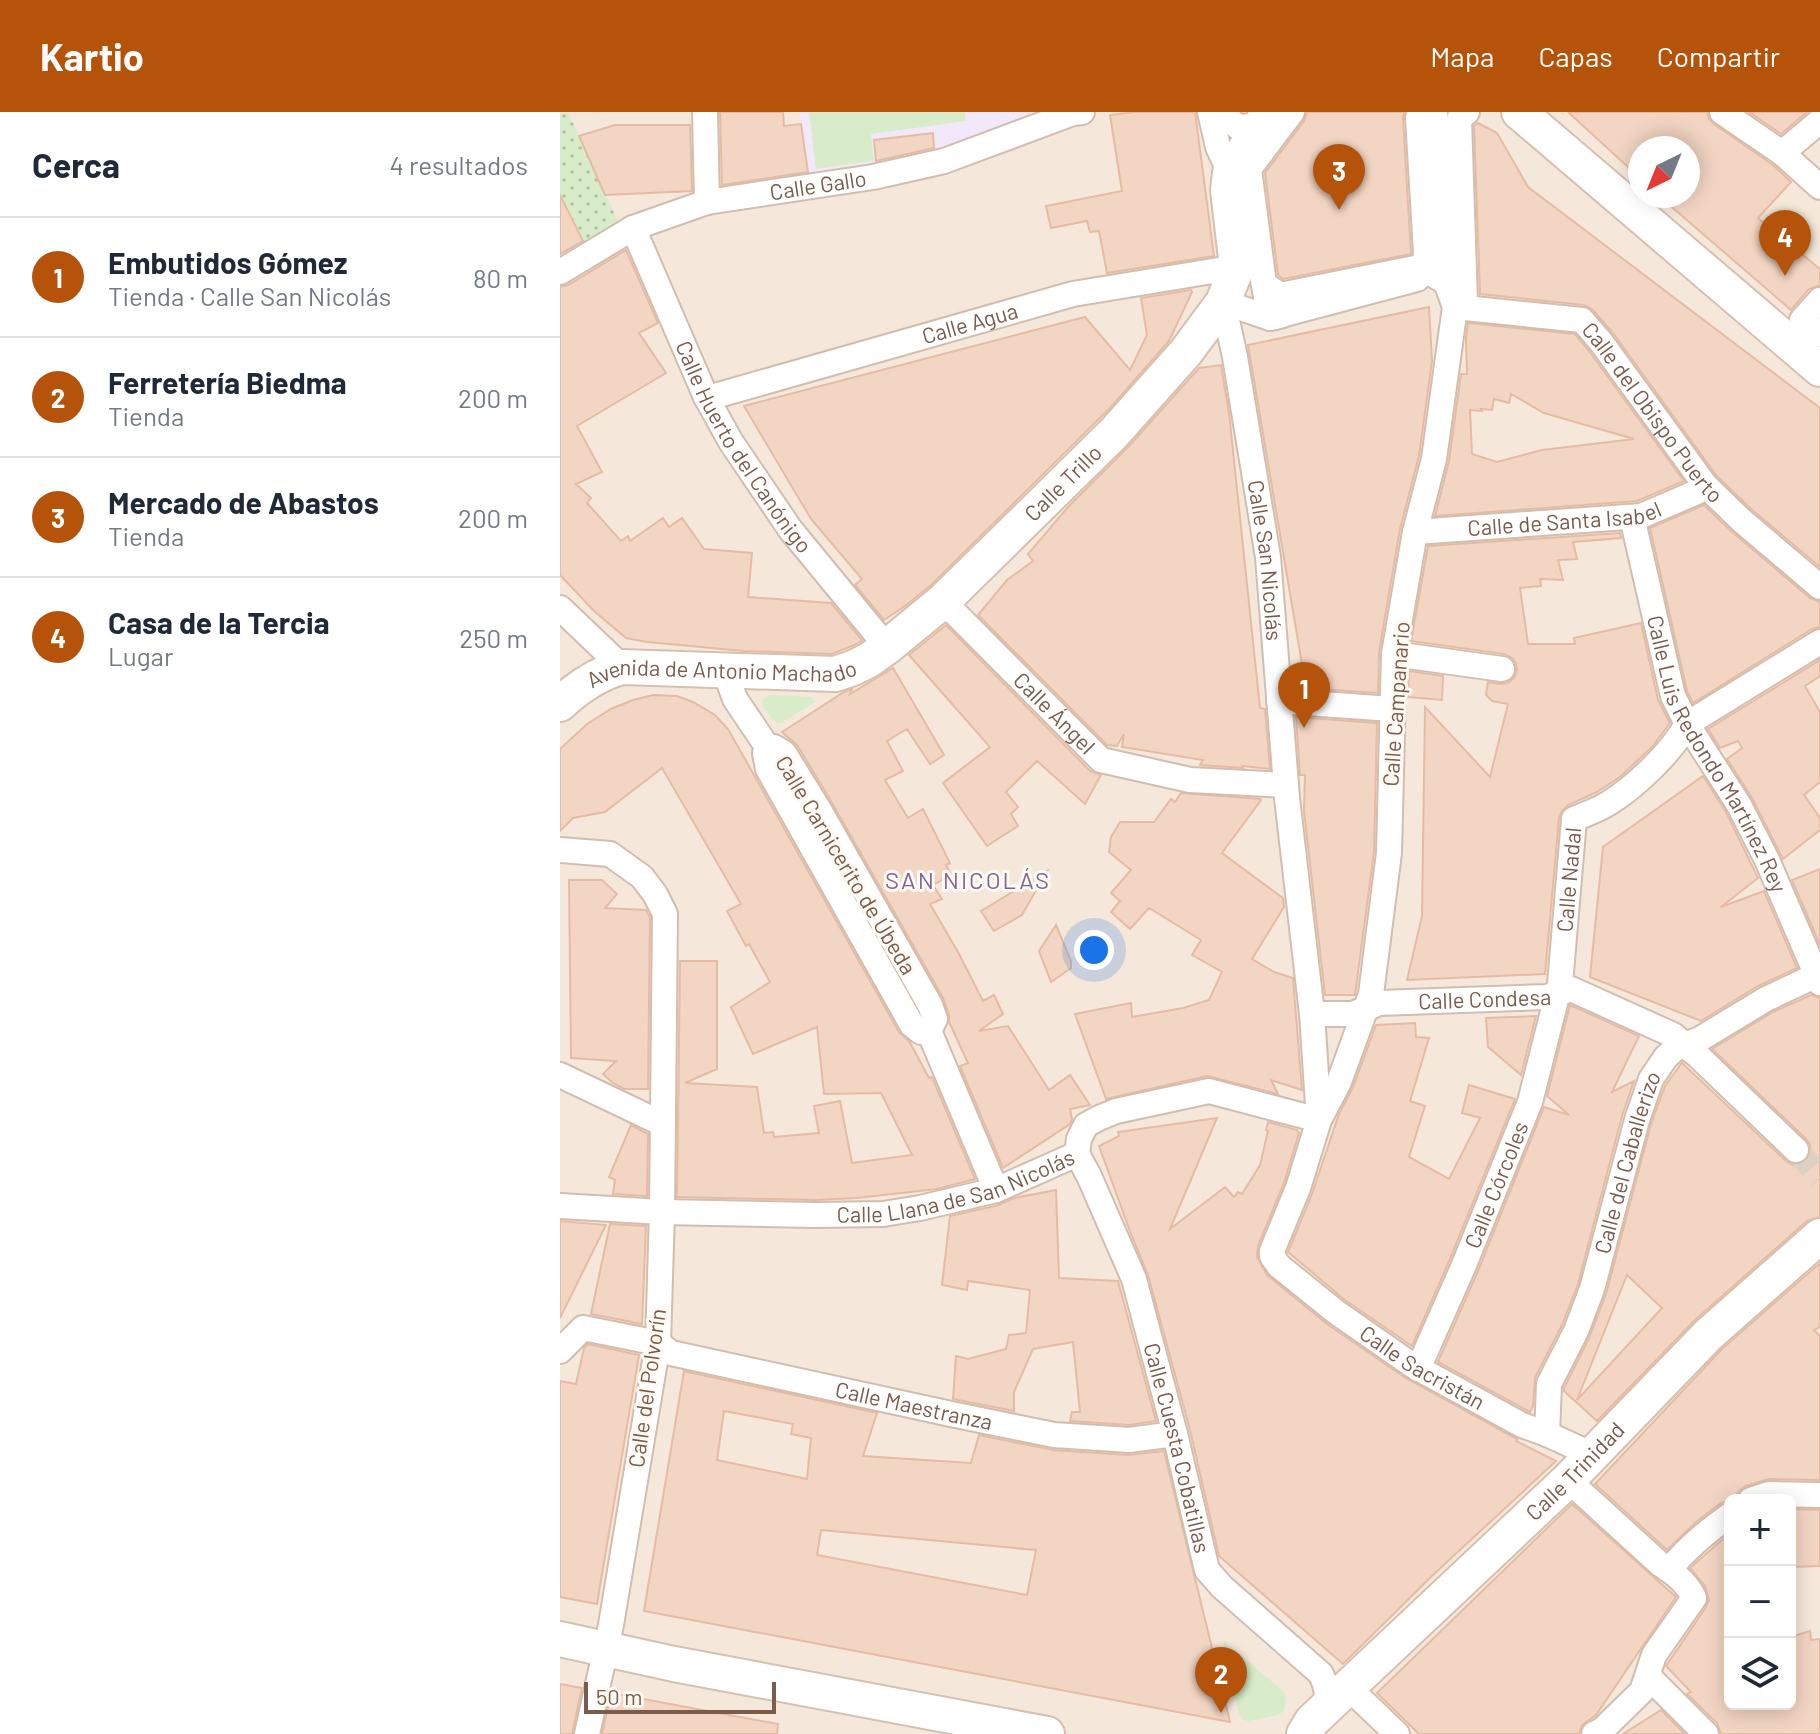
<!DOCTYPE html>
<html lang="es">
<meta charset="utf-8">
<style>
body{margin:0;font-family:Barlow,sans-serif;background:#f2f2f3;color:#1f2937}
.controls{position:absolute;right:24px;bottom:24px;display:grid;overflow:hidden;border-radius:12px;box-shadow:0 4px 20px #0003}
.controls button{width:72px;height:72px;display:grid;place-items:center;padding:0;border:0;border-bottom:2px solid #e0e1e3;background:#fff;color:#1f2937;font:40px sans-serif}
.compass{position:absolute;left:1068px;top:24px;width:72px;height:72px;border-radius:50%;background:#fff;box-shadow:0 4px 20px #0003;rotate:223deg}
.scale{position:absolute;left:24px;bottom:20px;width:192px;box-sizing:border-box;padding-left:8px;border:4px solid #7a5c4d;border-top:0;font-size:22px;line-height:28px;white-space:nowrap;color:#7a5c4d;-webkit-text-stroke:6px #fffaf3;paint-order:stroke}
.you{position:absolute;left:534px;top:838px;width:28px;height:28px;margin:-20px;border:6px solid #fff;border-radius:50%;background:#1a73e8;box-shadow:0 0 0 12px #1a73e833}
.badge{display:grid;place-items:center;width:52px;height:52px;border-radius:50%;background:#b45309;color:#fff;font-size:26px;font-weight:700}
.pin{position:absolute;translate:-50% -66px;filter:drop-shadow(0 2px 4px #0008)}
.pin::after{content:'';position:absolute;top:42px;width:28px;height:24px;background:inherit;clip-path:polygon(0 0,100% 0,50% 100%)}
.list{margin:0;padding:0;list-style:none}
h2{display:flex;justify-content:space-between;align-items:center;height:104px;margin:0;padding:0 32px;font-size:34px}
h2 small{font-size:26px;font-weight:400;color:#747a83}
.list li{display:grid;grid-template-columns:52px 1fr auto;gap:24px;align-items:center;box-sizing:border-box;height:120px;padding:0 32px;border-top:2px solid #e0e1e3}
.list b{display:block;font-size:30px;white-space:nowrap}
.list p{margin:0;font-size:26px;white-space:nowrap;color:#747a83}
.list em{font-size:26px;font-style:normal;color:#747a83}
.icon{flex:none;width:44px;height:44px;fill:none;stroke:currentColor;stroke-width:2;stroke-linecap:round;stroke-linejoin:round}
.map{position:relative;flex:none;width:1260px;height:1622px;overflow:hidden}
header{display:flex;align-items:center;gap:48px;box-sizing:border-box;height:112px;padding:0 40px;background:#b45309;color:#fff}
header strong{font-size:38px}
nav{display:flex;gap:44px;margin-inline-start:auto;font-size:28px}
main{display:flex}
aside{flex:1;background:#fff}
.map>svg:first-child{display:block}
.residential{fill:#f5e8da;fill-rule:evenodd}
.education{fill:#f3e8fa}
.grass{fill:url(#grass-dots)}
.green{fill:#d8ecc9}
.building{fill:#f3d5c3;stroke:#e6bba3;stroke-width:2;fill-rule:evenodd}
.lines{fill:none;stroke-linecap:round;stroke-linejoin:round}
.street-tunnel{stroke:#dcd0c4;stroke-width:24;stroke-dasharray:24 12;stroke-linecap:butt}
.street-casing{stroke:#d1beb0;stroke-width:28}
.secondary-casing{stroke:#d6c0b0;stroke-width:38}
.street{stroke:#fff;stroke-width:24}
.secondary{stroke:#fff;stroke-width:34}
.labels{text-anchor:middle;stroke-width:6;stroke-linejoin:round;paint-order:stroke}
.street-label{font-size:22px;fill:#7a5c4d;stroke:#fffaf3}
.neighbourhood-label{font-size:24px;letter-spacing:2px;fill:#846695;stroke:#fffaf3}
</style>
<header>
<strong>Kartio</strong>
<nav><a>Mapa</a><a>Capas</a><a>Compartir</a></nav>
</header>
<main>
<aside>
<h2>Cerca<small>4 resultados</small></h2>
<ul class="list">
<li><span class="badge">1</span><div><b>Embutidos Gómez</b><p>Tienda · Calle San Nicolás</p></div><em>80 m</em></li>
<li><span class="badge">2</span><div><b>Ferretería Biedma</b><p>Tienda</p></div><em>200 m</em></li>
<li><span class="badge">3</span><div><b>Mercado de Abastos</b><p>Tienda</p></div><em>200 m</em></li>
<li><span class="badge">4</span><div><b>Casa de la Tercia</b><p>Lugar</p></div><em>250 m</em></li>
</ul>
</aside>
<div class="map">
<svg width="1260" height="1622" viewBox="0 0 1260 1622">
<defs>
<pattern id="grass-dots" width="8" height="8" patternUnits="userSpaceOnUse" patternTransform="scale(2)"><rect width="8" height="8" fill="#d8ecc9"/><path d="M2 2h.1M6 6h.1" fill="none" stroke="#b4c2a5" stroke-width="1.8" stroke-linecap="round"/></pattern>
</defs>
<rect width="100%" height="100%" fill="#fdf6ec"/>
<path class="residential" d="M0,0H1260V1622H0ZM1080,36H1128V84H1080ZM1170,1388H1230V1592H1170Z"/>
<path class="education" d="M239,0H492L375,43L249,64Z"/>
<path class="grass" d="M8,0L61,116L27,136L0,83V3Z"/>
<path class="green" d="M249,0H405L406,9L311,22L314,49L256,57Z
M210,583L251,585L255,590L221,611H216L202,594L204,586Z
M664,1529L723,1579L726,1585L724,1599L718,1603L688,1609L684,1608L679,1602L664,1540Z"/>
<path class="building" d="M160,0H223L224,14L241,12L248,60L162,73Z
M575,0H635L654,144L547,161L539,119L530,120L527,109L491,116L486,94L562,79L550,3Z
M747,0H844L843,7L851,142L723,167L718,163L705,61L744,9Z
M1008,0H1147L1149,7L1154,12L1213,53L1231,70L1198,106L1260,157V173L1249,177L1231,198L1099,84H1128V36H1080V66Z
M1189,0H1247L1221,22Z
M918,11L937,21L968,75L1260,296V455L1191,397L1156,363L1053,221L1033,198L1024,193L920,182L914,14Z
M55,13H130L132,79L45,83L19,24Z
M373,21L374,36L316,49L314,28Z
M0,83L23,129L0,142Z
M66,138L98,211L79,221L106,261L17,314L42,360L16,372L31,386L27,391L61,429L68,424L70,429L103,406L109,415L122,406L144,437L192,441L188,485L271,491L302,528L299,531L272,542L184,539L87,530L66,526L34,499L0,463V175L8,173Z
M631,178L632,180L609,229L550,296L370,474L345,494L324,508L295,473L302,467L251,407L184,294L525,205L570,258L587,223L581,186Z
M869,195L872,249L859,344L840,417L819,540L818,581L746,576L688,233Z
M908,211L1015,222L1029,239L1124,369L1077,389L875,404L889,349L901,262H907L906,226ZM951,282L984,301L1074,327L982,338L937,350L912,342L910,298L922,299L921,297L932,298L934,287L949,291Z
M661,253L669,301L700,596L705,597L710,657L682,654L683,656L640,653L643,648L562,635L564,622L557,634L547,633L418,503L447,468L473,449L468,442L509,394L569,334L639,256Z
M1144,393L1171,419L1250,486L1260,490V515L1252,517L1133,591L1127,579L1090,416Z
M1060,421L1061,426L1013,430L1017,447L998,448L1003,468L980,467L981,474L960,476L968,532H1015L1014,526L1081,511L1098,588L1110,611L1092,635L1061,664L1037,680L1008,693L1002,699L999,706L985,862L847,868L862,804L865,595L930,665L948,592L932,589L926,583L928,570L940,572L948,571L954,566L957,558L956,551L952,546L944,542L851,529L868,434Z
M386,513L530,659L541,663L525,692L477,649L446,680L458,695L451,702L458,714L427,734L383,671L430,635L349,543Z
M1260,548V564L1245,574L1260,600V670L1244,683L1260,706V718L1223,747L1192,686L1167,647L1182,636L1178,629L1160,636L1148,617Z
M333,556L384,643L370,652L347,617L327,629L343,659L325,668L348,706L363,697L390,751L386,753L391,763L373,773L382,787L370,792L398,840L423,889L434,883L443,902L419,919L448,914L489,978L510,963L530,993L510,997L512,1008L510,1012L443,1056L400,954L408,951L389,910V903L383,886L271,689L237,633L222,620L284,580L292,577L290,582Z
M849,559L883,564L882,588L848,585Z
M93,583L117,584L133,590L155,603L168,617L339,920L349,929L369,966L372,965L415,1067L377,1077L297,1086L255,1088L117,1085L120,849H157V957L125,971L197,975L204,1021L213,1020L214,1025L259,1021L254,994L280,989L292,1051L352,1043L321,981L264,982L257,915L193,942L171,895L210,870L189,832L186,834L167,799L181,792L102,656L45,700L13,706L0,719V637L27,612L51,597L73,588Z
M736,605L817,611L814,740L795,883H765L744,699L745,663H740Z
M1143,664L1166,700L1198,766L1161,795L1204,779L1237,856L1198,874L1141,909L1030,865L1043,735Z
M621,681L700,687L701,688L662,741L723,786L724,795L692,847L714,860L733,866L742,978L711,968L718,982L647,964L546,987L515,902L571,891L572,905L623,896L649,888L662,860L632,843L641,828L589,796L570,817L551,800L560,789L551,781L571,758L549,740L551,725L560,710H594L611,687L615,690Z
M1260,757V833L1232,768Z
M487,759L462,803L434,819L421,799Z
M9,768H42L57,782L45,796L86,798L90,805L88,977H64L53,971L43,962L56,949L11,946Z
M496,813L511,849V856L491,870L479,839Z
M1251,883L1260,886V1105L1247,1109L1135,1208L1037,1309L1004,1279V1276L1029,1226L1046,1182L1091,1012L1105,974L1122,951L1226,1049L1233,1053L1241,1052L1246,1049L1251,1041L1250,1033L1246,1027L1152,937L1213,900ZM1067,1163L1102,1196L1017,1288Z
M1010,893L1079,924L1052,980L1074,969L1062,1004L1018,1172L1002,1213L975,1266L973,1294L970,1300L878,1250L918,1159L984,995L1009,1003L987,984Z
M976,904L961,963L928,935L926,906Z
M855,911L856,925L869,926L850,989L865,994L849,1045L889,1067L920,1006L902,1001L909,973L955,987L890,1147L852,1234L785,1188L728,1140L752,1082L779,1002L793,975L816,913Z
M657,1006L610,1117L665,1075L674,1085L678,1080L682,1082L700,1053L708,1019L706,1018L708,1010L737,1018L739,1021L724,1071L698,1134L697,1145L707,1163L767,1212L844,1265L957,1327L956,1329L996,1349L874,1462L783,1552L659,1444L630,1318L588,1163L571,1122L539,1034L559,1024L558,1020Z
M71,1013L88,1022L87,1084L53,1082L55,1068L49,1065Z
M496,1078L499,1166L558,1169L596,1309L569,1313L510,1309L512,1300H520L513,1230L473,1237L454,1280V1299L393,1287L396,1244L408,1247L446,1237L449,1223L466,1221L470,1178L408,1169L407,1178L382,1173L390,1104L439,1093L454,1086Z
M0,1109L46,1113L0,1206Z
M50,1112L86,1114L82,1212L31,1202Z
M1260,1151V1215L1254,1218L1260,1224V1368L1209,1367L1186,1374L1180,1378L1173,1388L1161,1391L1136,1410L1107,1438L1035,1372L1162,1237Z
M28,1232L79,1243L37,1492L0,1485V1269L16,1272L24,1236Z
M124,1259L317,1301L303,1344L411,1351L419,1323L493,1338L568,1343L604,1339L670,1610L84,1499ZM164,1299L233,1312L231,1322L251,1326L247,1367L157,1348ZM261,1418L476,1438L467,1483L257,1443Z
M1012,1392L1116,1485L1036,1603L1022,1613L1019,1622H859L817,1581Z
M1230,1397L1260,1398V1454L1230,1455Z
M1170,1421V1592H1230V1525L1250,1519L1251,1528L1260,1527V1622H1161L1157,1611L1127,1582L1131,1580L1106,1554L1146,1495L1149,1488L1145,1474L1130,1456Z
M0,1572L22,1576L12,1622H0Z
M51,1581L218,1612L217,1622H42Z
M1101,1598L1125,1622H1063Z"/>
<g class="lines">
<path class="street-tunnel" d="M1236,1038L1260,1066"/>
<defs>
<g id="street">
<path d="M145,0L147,90"/>
<path d="M650,0L658,35L670,61"/>
<path d="M660,0L678,15L692,14L701,10"/>
<path id="s1" d="M875,0L886,170L895,195L874,347L855,420L834,542L829,741L811,882L779,970L759,1008L738,1076L712,1139V1144L719,1154L776,1200L852,1253L962,1313L987,1322L1033,1343"/>
<path d="M1162,0L1222,41L1260,75"/>
<path d="M858,6L866,140L864,158L886,170L905,191L899,7L907,0"/>
<path d="M1222,41L1260,9"/>
<path d="M688,47L682,56L710,206L857,167L855,156L720,183L704,172L689,57L732,0"/>
<path id="s2" d="M73,116L146,285L171,330L230,417L327,535"/>
<path id="s3" d="M0,160L73,116L147,90L313,65L384,49L513,1L522,0"/>
<path d="M1260,188L1242,208L1260,222"/>
<path id="s4" d="M663,190L675,245L708,445L727,686L752,902"/>
<path d="M663,190L710,206L723,203"/>
<path id="s5" d="M895,195L1022,208L1041,230L1145,373L1181,408L1260,475"/>
<path id="s6" d="M146,285L155,284L513,182L677,155"/>
<path id="s7" d="M1072,405L1113,584L1127,612L1179,693L1207,748L1260,871"/>
<path id="s8" d="M855,420L1081,404L1137,380L1145,373"/>
<path id="s9" d="M383,489L541,648L630,668L726,673"/>
<path d="M0,496L62,555"/>
<path d="M834,542L942,557"/>
<path d="M165,559L175,587L208,636"/>
<path d="M719,589L832,597"/>
<path d="M214,635L224,641L258,696L370,893L375,907L369,919L361,920L352,913L208,657L205,641L208,636Z"/>
<path d="M0,738L50,742L82,765L95,782L105,802L102,1100L98,1231L51,1513L27,1622"/>
<path d="M369,919L436,1078"/>
<path d="M1135,941L1236,1038"/>
<path d="M0,963L103,1012"/>
<path id="s10" d="M517,1042L519,1027L526,1013L539,1006L556,999L649,979L759,1008L752,902H793L819,891L987,885L1011,877L1113,923L1133,940"/>
<path id="s11" d="M517,1042L529,1064L574,1167L615,1322L647,1458L662,1475L761,1562L765,1572L769,1593"/>
<path id="s12" d="M0,1094L102,1100L255,1103L323,1102L360,1096L436,1078L517,1042"/>
<path id="s13" d="M0,1239L23,1216L98,1231L111,1241L391,1302L494,1323L569,1328L615,1322"/>
<path id="s14" d="M858,1257L904,1153L970,990L1000,872L1014,707C1026,702 1038,698 1049,691C1076,674 1112,640 1127,612L1260,530"/>
<path id="s15" d="M987,1322L989,1272L1016,1219L1032,1177L1077,1008L1091,967L1106,945L1116,936L1140,927L1206,887L1257,863"/>
<path d="M1008,1368L1100,1452C1113,1460 1128,1472 1134,1486L1094,1543L1082,1579L1042,1618L1034,1622"/>
<path d="M1191,1388L1209,1382L1260,1383"/>
<path d="M1109,1458C1127,1436 1147,1419 1170,1403"/>
<path d="M1088,1564L1146,1622"/>
<path d="M789,1576L837,1622"/>
</g>
<g id="secondary">
<path d="M959,0L1260,257"/>
<path id="s16" d="M0,592C18,575 37,562 62,555L275,562L293,556L309,548L327,535L383,489L554,321L626,240L663,190L677,155L668,78L670,61L709,0"/>
<path d="M0,1527L114,1552L487,1622"/>
<path id="s17" d="M744,1622L752,1609L1008,1368L1148,1223L1260,1124"/>
</g>
</defs>
<use href="#street" class="street-casing"/>
<use href="#secondary" class="secondary-casing"/>
<use href="#street" class="street"/>
<use href="#secondary" class="secondary"/>
</g>
<g class="labels">
<g class="street-label">
<text dy="8" stroke="none"><textPath href="#s3" startOffset="276">Calle Gallo</textPath></text>
<text dy="8" stroke="none"><textPath href="#s6" startOffset="274">Calle Agua</textPath></text>
<text dy="8" stroke="none"><textPath href="#s5" startOffset="244">Calle del Obispo Puerto</textPath></text>
<text dy="8" stroke="none"><textPath href="#s2" startOffset="246">Calle Huerto del Canónigo</textPath></text>
<text dy="8" stroke="none"><textPath href="#s16" startOffset="586">Calle Trillo</textPath></text>
<text dy="8" stroke="none"><textPath href="#s8" startOffset="150">Calle de Santa Isabel</textPath></text>
<text dy="8" stroke="none"><textPath href="#s4" startOffset="262">Calle San Nicolás</textPath></text>
<text dy="8" stroke="none"><textPath href="#s16" startOffset="172">Avenida de Antonio Machado</textPath></text>
<text transform="translate(836 592) rotate(-86)" y="8">Calle Campanario</text>
<text dy="8" stroke="none"><textPath href="#s9" startOffset="158">Calle Ángel</textPath></text>
<text dy="8" stroke="none"><textPath href="#s7" startOffset="254">Calle Luis Redondo Martínez Rey</textPath></text>
<text transform="translate(286 753) rotate(59)" y="8">Calle Carnicerito de Úbeda</text>
<text dy="8" stroke="none"><textPath href="#s14" startOffset="516">Calle Nadal</textPath></text>
<text dy="8" stroke="none"><textPath href="#s10" startOffset="554">Calle Condesa</textPath></text>
<text dy="8" stroke="none"><textPath href="#s15" startOffset="286">Calle del Caballerizo</textPath></text>
<text dy="8" stroke="none"><textPath href="#s12" startOffset="400">Calle Llana de San Nicolás</textPath></text>
<text dy="8" stroke="none"><textPath href="#s14" startOffset="200">Calle Córcoles</textPath></text>
<text dy="8" stroke="none"><textPath href="#s1" startOffset="1360">Calle Sacristán</textPath></text>
<text transform="translate(87 1276) rotate(-82)" y="8">Calle del Polvorín</text>
<text dy="8" stroke="none"><textPath href="#s13" startOffset="374">Calle Maestranza</textPath></text>
<text dy="8" stroke="none"><textPath href="#s11" startOffset="312">Calle Cuesta Cobatillas</textPath></text>
<text dy="8" stroke="none"><textPath href="#s17" startOffset="378">Calle Trinidad</textPath></text>
</g>
<g class="neighbourhood-label">
<text x="408" y="777">SAN NICOLÁS</text>
</g>
</g>
</svg>
<div class="controls">
<button>+</button>
<button>−</button>
<button><svg class="icon" aria-label="layers" viewBox="0 0 24 24"><path d="M12 4l9 5-9 5-9-5zM3 14l9 5 9-5"/></svg></button>
</div>
<svg class="compass" viewBox="-18 -18 36 36"><path d="M0-13l5 13h-10z" fill="#e53935"/><path d="M0 13l5-13h-10z" fill="#747a83"/></svg>
<div class="scale">50 m</div>
<div class="you"></div>
<div class="pin badge" style="left:744px;top:616px">1</div>
<div class="pin badge" style="left:661px;top:1601px">2</div>
<div class="pin badge" style="left:779px;top:98px">3</div>
<div class="pin badge" style="left:1225px;top:164px">4</div>
</div>
</main>
